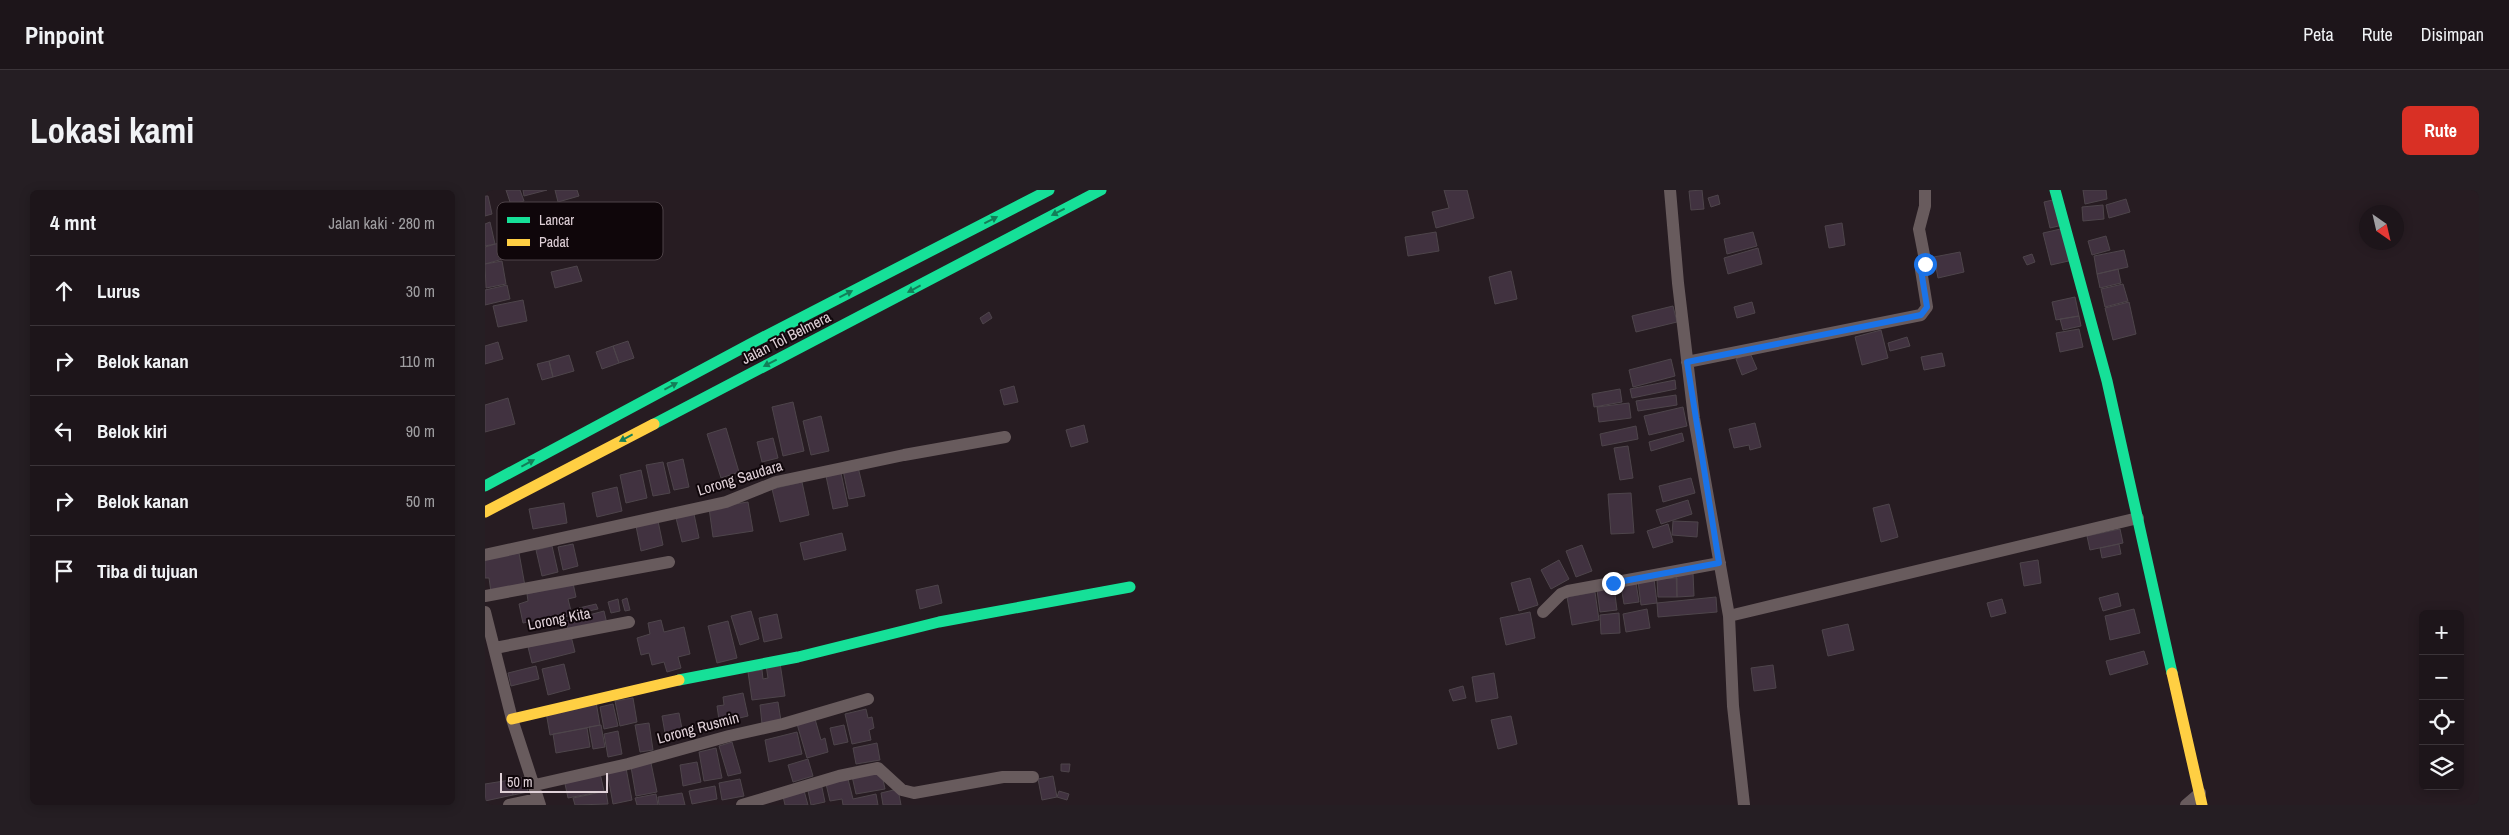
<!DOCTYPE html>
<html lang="id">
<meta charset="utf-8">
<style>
body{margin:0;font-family:"Archivo Narrow",sans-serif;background:#251e23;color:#f1f3f6}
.controls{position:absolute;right:15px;bottom:15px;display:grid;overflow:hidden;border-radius:8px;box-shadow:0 2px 12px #0003}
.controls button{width:45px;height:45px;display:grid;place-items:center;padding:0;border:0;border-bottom:1px solid #3b3439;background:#1d151a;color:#f1f3f6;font:25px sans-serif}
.compass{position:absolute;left:1874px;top:15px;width:45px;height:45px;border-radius:50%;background:#1d151a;box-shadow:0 2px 12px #0003;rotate:146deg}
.scale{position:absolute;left:15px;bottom:12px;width:108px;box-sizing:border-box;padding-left:5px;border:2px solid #e0d1d8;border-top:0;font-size:14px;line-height:18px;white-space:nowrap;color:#e0d1d8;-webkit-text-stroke:4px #0f060a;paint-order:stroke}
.stop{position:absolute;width:15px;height:15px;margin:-11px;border:4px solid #1a73e8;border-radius:50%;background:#fff}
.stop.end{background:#1a73e8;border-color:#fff;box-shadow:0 1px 5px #0008}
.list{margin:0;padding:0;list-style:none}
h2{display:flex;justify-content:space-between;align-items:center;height:65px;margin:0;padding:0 20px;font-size:21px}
h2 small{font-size:16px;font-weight:400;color:#a09fa2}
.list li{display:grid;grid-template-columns:32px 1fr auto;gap:15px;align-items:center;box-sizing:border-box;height:70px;padding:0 20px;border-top:1px solid #3b3439}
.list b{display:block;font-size:19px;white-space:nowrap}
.list em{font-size:16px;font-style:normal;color:#a09fa2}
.icon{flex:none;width:28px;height:28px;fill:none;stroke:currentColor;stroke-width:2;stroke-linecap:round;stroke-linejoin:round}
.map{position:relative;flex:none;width:1994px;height:615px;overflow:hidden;border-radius:8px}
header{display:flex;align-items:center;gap:30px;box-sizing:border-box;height:70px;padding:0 25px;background:#1d151a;border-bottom:1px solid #3b3439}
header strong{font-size:24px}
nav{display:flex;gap:28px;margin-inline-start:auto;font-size:18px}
.intro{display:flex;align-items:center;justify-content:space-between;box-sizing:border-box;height:120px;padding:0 30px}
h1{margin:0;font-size:35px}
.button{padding:12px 22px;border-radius:8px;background:#d93025;color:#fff;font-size:18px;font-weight:700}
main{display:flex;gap:30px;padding:0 30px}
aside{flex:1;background:#1d151a;border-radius:8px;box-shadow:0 2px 12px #0003}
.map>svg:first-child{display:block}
.building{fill:#413240;stroke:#4e454b}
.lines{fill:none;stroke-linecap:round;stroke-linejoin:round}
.street{stroke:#685b5d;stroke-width:12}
.fast{stroke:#16e098;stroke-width:11}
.slow{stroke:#ffcf43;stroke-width:11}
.oneway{fill:#137e58}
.route{stroke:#1a73e8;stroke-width:6}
.labels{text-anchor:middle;stroke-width:4;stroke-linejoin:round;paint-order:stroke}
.street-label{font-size:15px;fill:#e0d1d8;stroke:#0f060a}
.key{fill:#0f060a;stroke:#4e4348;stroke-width:1}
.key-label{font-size:14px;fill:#e0d1d8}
</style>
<header>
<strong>Pinpoint</strong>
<nav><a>Peta</a><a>Rute</a><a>Disimpan</a></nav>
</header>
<div class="intro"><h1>Lokasi kami</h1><a class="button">Rute</a></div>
<main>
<aside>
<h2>4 mnt<small>Jalan kaki · 280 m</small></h2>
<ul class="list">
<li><svg class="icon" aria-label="ahead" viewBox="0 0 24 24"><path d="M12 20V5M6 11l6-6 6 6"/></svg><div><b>Lurus</b></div><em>30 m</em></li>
<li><svg class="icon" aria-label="right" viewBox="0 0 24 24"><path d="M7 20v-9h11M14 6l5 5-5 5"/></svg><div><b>Belok kanan</b></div><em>110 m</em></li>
<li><svg class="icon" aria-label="left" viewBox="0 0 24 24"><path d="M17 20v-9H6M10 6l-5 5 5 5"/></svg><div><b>Belok kiri</b></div><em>90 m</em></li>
<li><svg class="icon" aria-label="right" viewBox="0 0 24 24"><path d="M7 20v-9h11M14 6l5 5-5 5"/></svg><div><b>Belok kanan</b></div><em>50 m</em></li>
<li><svg class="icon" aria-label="arrive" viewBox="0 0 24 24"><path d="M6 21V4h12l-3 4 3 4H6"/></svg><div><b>Tiba di tujuan</b></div></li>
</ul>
</aside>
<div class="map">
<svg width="1994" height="615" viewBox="0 0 1994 615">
<rect width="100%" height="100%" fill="#271c22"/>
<path class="building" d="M21,0H35L39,11L26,15Z
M38,0H62L39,6Z
M70,0H92L94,6L73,12Z
M959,0H982L989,28L951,38L947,22L964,18Z
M1217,0L1219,19L1206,20L1204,1Z
M1598,0H1621L1622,9L1600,14Z
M1233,5L1235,14L1226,17L1223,8Z
M0,6H3L7,24L0,26Z
M1572,9L1578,35L1565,38L1559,12Z
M1641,9L1645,22L1624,28L1621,15Z
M1618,15L1619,29L1598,31L1597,17Z
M5,32L10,54L0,56V34Z
M1357,33L1360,55L1344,58L1340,36Z
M1580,38L1588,70L1566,75L1558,43Z
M951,42L954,61L923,66L920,47Z
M1268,42L1272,56L1242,64L1239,49Z
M1621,46L1625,60L1607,65L1603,51Z
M14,53L18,69L0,74V57Z
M1273,58L1277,74L1243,84L1239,68Z
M1639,60L1643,77L1612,84L1609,66Z
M1475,62L1479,82L1453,88L1449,67Z
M1547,64L1550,72L1542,75L1538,67Z
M17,71L21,94L1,98L0,74Z
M92,76L97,91L70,98L66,82Z
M1633,79L1636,93L1615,98L1612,84Z
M1026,81L1032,109L1010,114L1004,87Z
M1638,94L1643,111L1620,117L1616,99Z
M22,95L25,109L0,115V100Z
M1590,107L1594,126L1571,130L1567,112Z
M38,110L42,131L13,137L8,116Z
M1267,112L1270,123L1252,128L1249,117Z
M1644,112L1651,144L1628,150L1620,118Z
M1188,116L1192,132L1151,142L1147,126Z
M504,122L507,128L498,134L495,128Z
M1594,126L1596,136L1578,140L1575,129Z
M1594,139L1598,157L1575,162L1571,143Z
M1396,140L1403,168L1377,175L1370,147Z
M1422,147L1425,156L1405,161L1403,153Z
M143,151L149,168L134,173L128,156Z
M13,152L18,169L0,174V156Z
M128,156L134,173L117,179L111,162Z
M1265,163L1272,179L1257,185L1251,169Z
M1457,163L1460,176L1439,180L1436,167Z
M84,165L89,181L68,187L64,171Z
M1186,169L1190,186L1148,197L1144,180Z
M64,171L68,187L57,190L52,174Z
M1190,190L1191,199L1147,208L1145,199Z
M529,196L533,212L519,215L515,200Z
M1135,199L1137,212L1109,217L1107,204Z
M1191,205L1192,215L1153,221L1151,211Z
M23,208L30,234L0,242V215Z
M308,212L319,261L298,266L287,217Z
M1144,213L1146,228L1114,232L1112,217Z
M1198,217L1202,236L1164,245L1159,226Z
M336,226L344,261L326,265L318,231Z
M1270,233L1276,257L1265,260L1264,255L1249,258L1244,239Z
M599,235L603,252L586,257L581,240Z
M1151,236L1153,249L1117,256L1115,244Z
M241,238L254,282L236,288L222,244Z
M1197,243L1199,251L1166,261L1164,252Z
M288,248L293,268L277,272L272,252Z
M1143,256L1148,288L1135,290L1129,258Z
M198,269L204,297L189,300L182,273Z
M178,272L185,303L168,306L161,275Z
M373,277L380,306L364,309L358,280Z
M156,280L162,308L141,313L135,285Z
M356,283L363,316L348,319L341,286Z
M1206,288L1210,303L1178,312L1174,296Z
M317,292L324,325L295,332L287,299Z
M132,297L137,321L112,327L107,303Z
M1146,303L1149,343L1126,344L1123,304Z
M1203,310L1207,324L1176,334L1171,320Z
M263,312L268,341L228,347L224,318Z
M79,313L82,333L48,339L44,319Z
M1404,314L1413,347L1396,352L1388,318Z
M209,324L214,348L197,352L191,328Z
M173,331L178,355L156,361L151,336Z
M1188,331L1213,332L1212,347L1187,345Z
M1183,334L1188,352L1168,358L1162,341Z
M1635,339L1638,353L1605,360L1602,346Z
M357,343L361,360L319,370L315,353Z
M88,354L93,376L78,380L73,357Z
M1634,354L1636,364L1617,368L1615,358Z
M1097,355L1107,381L1091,387L1081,361Z
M67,356L73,382L57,386L51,360Z
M34,363L40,396L6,402L4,388H0V369Z
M1074,370L1084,389L1066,399L1056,380Z
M1553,370L1556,393L1539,396L1535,373Z
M1191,383H1208L1209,406L1192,407Z
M1045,388L1053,415L1034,421L1026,393Z
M1192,388V407H1173L1172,389Z
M1169,389L1172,413L1156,415L1153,391Z
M88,393L91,407L83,409L87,425L53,433L52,430L38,433L34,414L43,411L42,404Z
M1151,393L1154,412L1139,414L1136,396Z
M453,395L457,413L435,419L431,400Z
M1129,397L1132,420L1115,422L1112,400Z
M1110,402L1114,430L1087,435L1082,407Z
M1633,403L1636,416L1618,421L1614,408Z
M1231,407L1232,422L1173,427L1172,413Z
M142,408L145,420L140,421L137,410Z
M133,409L135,421L126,423L123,412Z
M1517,409L1521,423L1506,427L1502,413Z
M111,414L113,419L95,423L94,418Z
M1162,419L1165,438L1141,442L1138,424Z
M1649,419L1655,443L1625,450L1620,426Z
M119,421L122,434L84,443L81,431Z
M266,421L274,449L255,455L246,426Z
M1045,422L1050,448L1021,455L1015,428Z
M1134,423L1135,443L1116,444L1115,425Z
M292,424L297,448L279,452L274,428Z
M176,430L179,442L199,437L205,464L193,467L196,478L182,482L179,472L167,475L164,463L156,465L152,448L165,444L163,433Z
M243,431L252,468L232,473L223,436Z
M1363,434L1369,460L1343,466L1337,440Z
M86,446L90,462L47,473L43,457Z
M1659,461L1663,474L1625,485L1621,471Z
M295,473L300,506L267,510L263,482L277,480L278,489L283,488L281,475Z
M79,474L85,499L63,505L57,479Z
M1288,475L1291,498L1269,501L1266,478Z
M51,476L54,489L26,496L23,483Z
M1009,483L1013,508L991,512L987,487Z
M978,496L981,508L968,511L964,500Z
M258,503L263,526L242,531V528L234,530L232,516L239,515L238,507Z
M148,508L152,532L135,536L130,511Z
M111,512L115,535L65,545L61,522Z
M293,512L296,531L277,534L275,515Z
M128,514L133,536L119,539L115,517Z
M381,519L383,528L387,527L389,538L384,540L386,550L367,554L360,524Z
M194,523L197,539L180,543L177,526Z
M1026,526L1032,554L1013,559L1006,530Z
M330,529L336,550L340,548L343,562L322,568L312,534Z
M164,533L168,560L155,562L150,535Z
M116,535L120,557L108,559L104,537Z
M359,535L363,552L349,555L345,538Z
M102,538L105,557L71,563L68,544Z
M133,541L137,564L123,567L119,544Z
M312,542L317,564L284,572L280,550Z
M247,552L256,583L243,586L234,556Z
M392,553L395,570L371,574L368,558Z
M231,558L237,588L219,591L214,562Z
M323,569L328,586L308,592L303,575Z
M212,572L216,592L198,596L195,575Z
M166,573L172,602L151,606L146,577Z
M576,574H585L584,582L576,581Z
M141,578L147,610L128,614L122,581Z
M396,580L400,599L371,604L367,586Z
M115,583L119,601L83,608L79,589Z
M568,586L572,607L557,610L553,589Z
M40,587L43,602L28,605L25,590Z
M255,589L259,606L237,610L234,593Z
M363,589L368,609L391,604L393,615H358L357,609L345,611L341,594Z
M25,590L28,605L0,611V594Z
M336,593L340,612L326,615L322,596Z
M230,596L232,609L207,614L204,601Z
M318,597L323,615H300L297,602Z
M413,599L416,615H398L396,603Z
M121,601L123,614L90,615L88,608Z
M574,601L584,604L582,610L572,607Z
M197,603L200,615H174L173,607Z
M171,604L173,615H152L150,608Z"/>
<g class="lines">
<path class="street" d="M1185,0L1193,93L1209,228L1244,426L1248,516L1259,615
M1202,172L1436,125L1442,117L1436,80L1440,70L1434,39L1440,16V0
M0,365L241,312L291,292L419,265L520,247
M0,406L184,372
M0,422L27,529L55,615
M1058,422L1076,404L1083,401L1235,373
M1244,426L1653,328
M10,458L144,432
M50,595L143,574L244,546L298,534L383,509
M24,615L53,609
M257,615L354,586L393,578L417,600L429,603L518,587H548
M1701,615L1715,603"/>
<path class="fast" d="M1570,0L1622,191L1687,483
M169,234L616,0
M0,296L265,154L564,0
M194,490L313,467L454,432L645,397"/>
<path class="slow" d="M0,322L169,234
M1687,483L1717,615
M27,529L194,490"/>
</g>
<defs><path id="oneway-solid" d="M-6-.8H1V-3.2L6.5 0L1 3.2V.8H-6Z" transform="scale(1.25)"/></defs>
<g class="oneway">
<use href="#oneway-solid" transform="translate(573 22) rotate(153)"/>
<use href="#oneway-solid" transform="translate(506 30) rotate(-27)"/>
<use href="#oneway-solid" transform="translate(429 99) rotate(152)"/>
<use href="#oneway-solid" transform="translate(361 104) rotate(-27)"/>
<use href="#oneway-solid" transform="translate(285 173) rotate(153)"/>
<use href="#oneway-solid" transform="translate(186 196) rotate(-28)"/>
<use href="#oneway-solid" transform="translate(141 248) rotate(152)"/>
<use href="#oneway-solid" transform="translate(43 273) rotate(-28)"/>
</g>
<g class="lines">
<path class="route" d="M1128,393L1234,373L1202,172L1436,125L1442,117L1436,80L1440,74"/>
</g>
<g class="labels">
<g class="street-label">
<text transform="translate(301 148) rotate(-27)" y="5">Jalan Tol Belmera</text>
<text transform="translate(255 288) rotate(-17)" y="5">Lorong Saudara</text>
<text transform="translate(74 429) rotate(-11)" y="5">Lorong Kita</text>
<text transform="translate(213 538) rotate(-15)" y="5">Lorong Rusmin</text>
</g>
</g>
<rect x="12" y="12" width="166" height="58" rx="8" class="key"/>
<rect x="22" y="27" width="23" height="6" fill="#16e098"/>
<rect x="22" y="49" width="23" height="7" fill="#ffcf43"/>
<g class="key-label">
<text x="54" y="35">Lancar</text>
<text x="54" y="57">Padat</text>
</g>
</svg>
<div class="controls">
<button>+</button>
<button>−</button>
<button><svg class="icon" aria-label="locate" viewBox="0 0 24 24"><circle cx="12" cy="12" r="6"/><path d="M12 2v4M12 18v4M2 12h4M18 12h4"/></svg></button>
<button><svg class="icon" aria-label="layers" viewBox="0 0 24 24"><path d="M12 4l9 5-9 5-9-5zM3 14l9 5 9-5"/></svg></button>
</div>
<svg class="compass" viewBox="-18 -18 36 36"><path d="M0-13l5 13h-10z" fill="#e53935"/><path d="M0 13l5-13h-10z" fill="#a09fa2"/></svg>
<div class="scale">50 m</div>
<div class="stop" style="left:1440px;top:74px"></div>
<div class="stop end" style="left:1128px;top:393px"></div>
</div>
</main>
